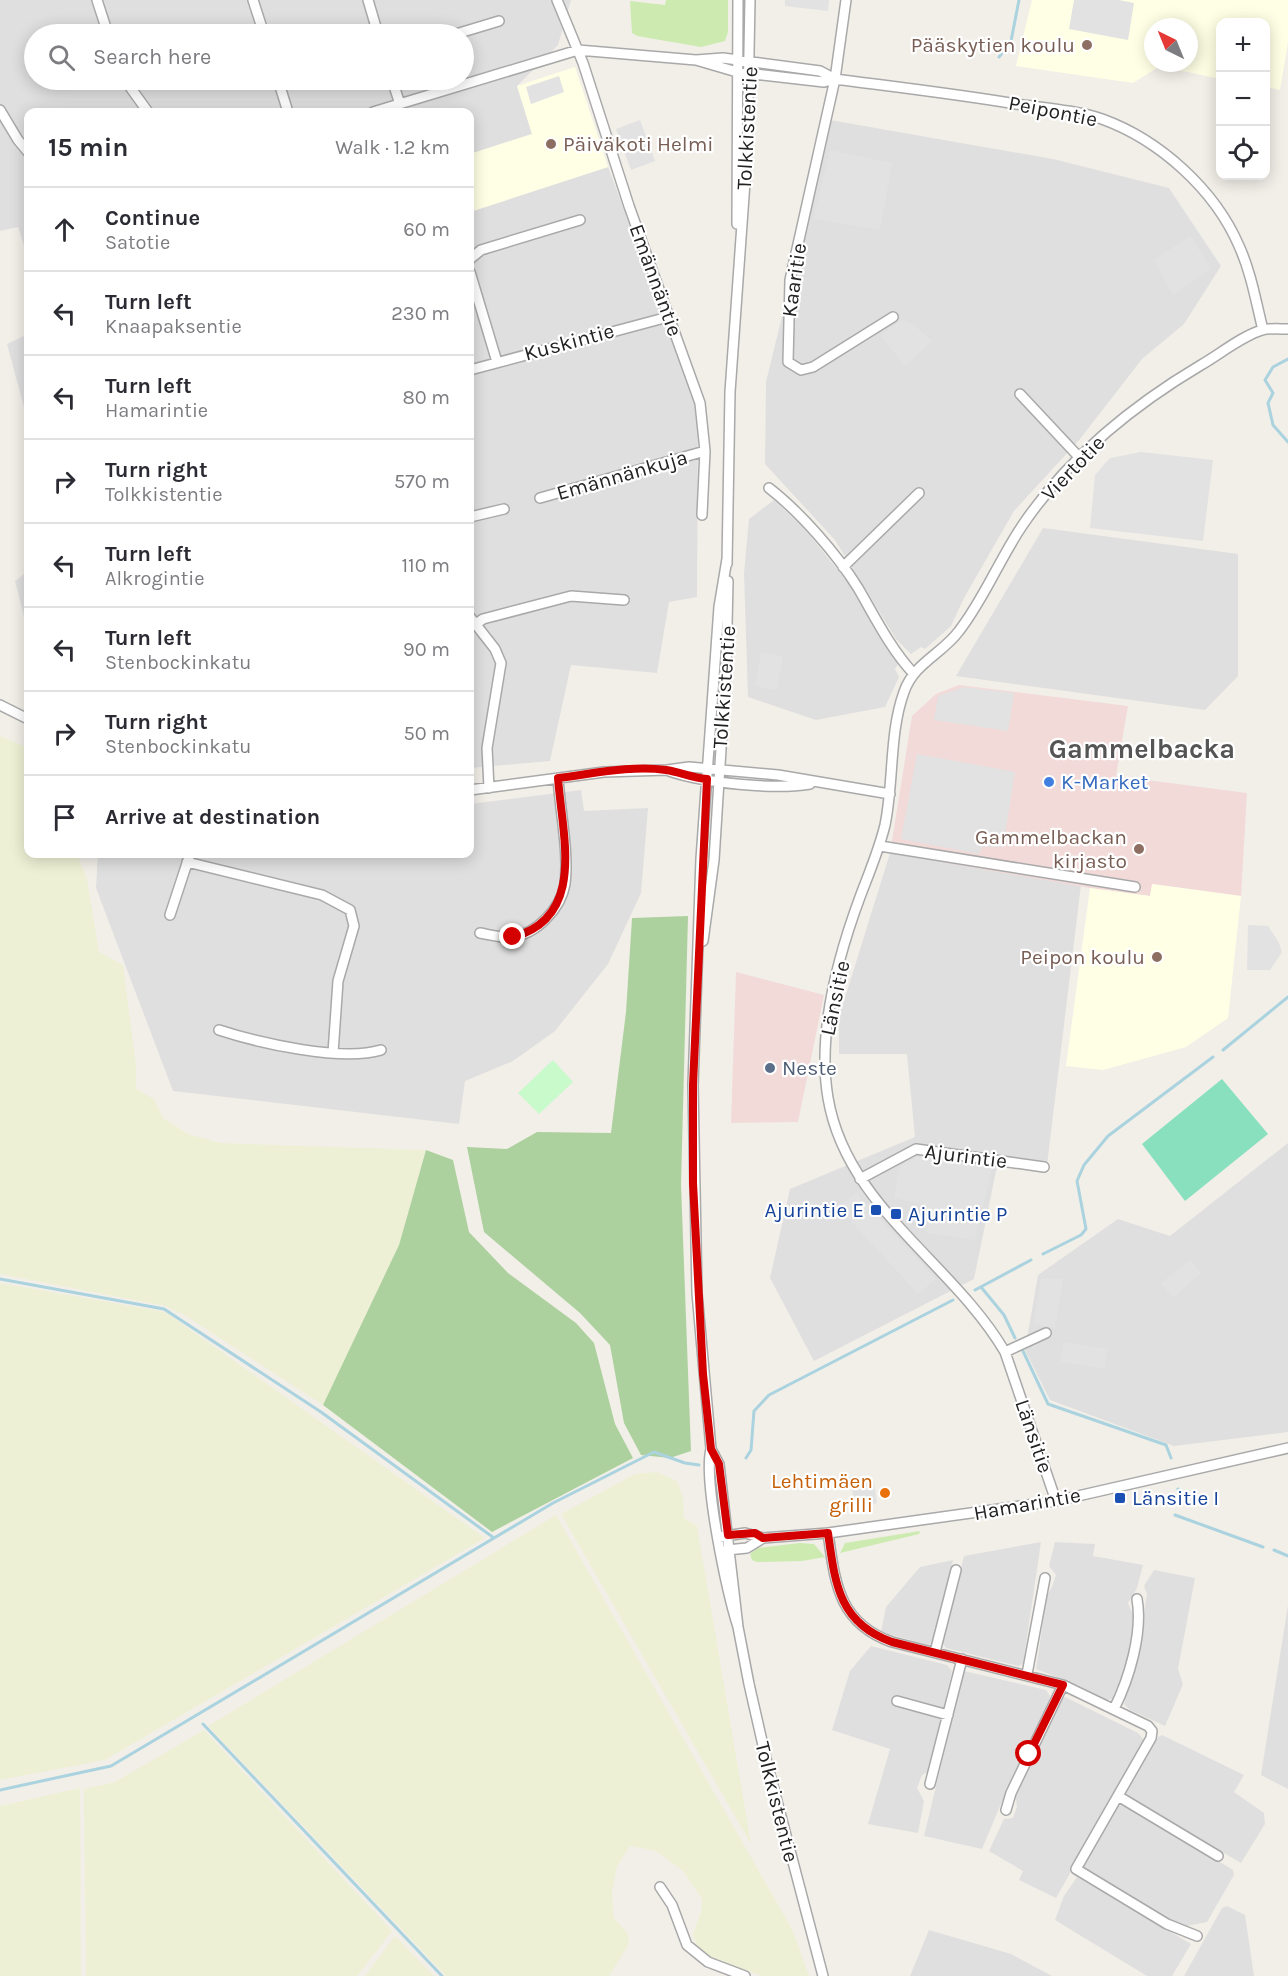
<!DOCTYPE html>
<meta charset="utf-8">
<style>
body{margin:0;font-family:Karla,sans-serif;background:#f2f2f3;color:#2b2b33}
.controls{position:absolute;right:18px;top:18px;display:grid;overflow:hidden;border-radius:12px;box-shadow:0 3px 15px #0003}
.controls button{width:54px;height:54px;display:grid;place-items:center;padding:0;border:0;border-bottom:2px solid #e1e1e2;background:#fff;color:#2b2b33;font:30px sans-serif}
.compass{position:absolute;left:1144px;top:18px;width:54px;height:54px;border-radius:50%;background:#fff;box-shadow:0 3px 15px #0003;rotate:317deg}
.stop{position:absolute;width:18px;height:18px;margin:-14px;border:4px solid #d40000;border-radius:50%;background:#fff}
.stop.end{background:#d40000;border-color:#fff;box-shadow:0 2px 6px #0008}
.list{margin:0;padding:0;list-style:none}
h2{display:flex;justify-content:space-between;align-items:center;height:78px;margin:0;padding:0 24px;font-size:26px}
h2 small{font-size:20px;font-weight:400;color:#7c7c81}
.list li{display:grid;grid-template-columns:39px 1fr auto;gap:18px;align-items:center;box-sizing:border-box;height:84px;padding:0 24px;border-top:2px solid #e1e1e2}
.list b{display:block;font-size:22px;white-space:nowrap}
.list p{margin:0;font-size:20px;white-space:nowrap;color:#7c7c81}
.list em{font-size:20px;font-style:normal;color:#7c7c81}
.icon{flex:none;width:33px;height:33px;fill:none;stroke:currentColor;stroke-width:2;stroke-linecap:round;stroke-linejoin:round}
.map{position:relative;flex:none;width:1288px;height:1976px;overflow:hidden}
.search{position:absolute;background:#fff;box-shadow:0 3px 15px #0003;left:24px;top:24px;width:450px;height:66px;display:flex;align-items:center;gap:15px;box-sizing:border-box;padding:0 21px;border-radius:33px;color:#7c7c81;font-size:22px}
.panel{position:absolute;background:#fff;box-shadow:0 3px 15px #0003;left:24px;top:108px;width:450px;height:750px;border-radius:12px}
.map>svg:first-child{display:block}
.residential{fill:#e0dfdf;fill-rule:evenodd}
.commercial{fill:#f2dad9}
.education{fill:#ffffe5;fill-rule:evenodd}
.farmland{fill:#eef0d5}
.grass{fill:#cdebb0}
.forest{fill:#add19e}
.park{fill:#c8facc}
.pitch{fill:#88e0be}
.parking{fill:#e2e2e2}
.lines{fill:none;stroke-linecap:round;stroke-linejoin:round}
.stream{stroke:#aad3df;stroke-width:3}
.minor-casing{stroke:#a9a9a9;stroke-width:12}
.minor{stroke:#fff;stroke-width:9}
.route{stroke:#d40000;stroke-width:8}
.education-dot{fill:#8d6e63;stroke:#fff;stroke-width:2}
.shop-dot{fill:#3f7fe0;stroke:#fff;stroke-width:2}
.service-dot{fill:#5c6f8a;stroke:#fff;stroke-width:2}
.transit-dot{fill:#1a4fb4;stroke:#fff;stroke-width:2}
.food-dot{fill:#e8710a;stroke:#fff;stroke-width:2}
.labels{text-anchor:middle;stroke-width:4.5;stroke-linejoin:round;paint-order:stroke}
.education-label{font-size:21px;fill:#785e54;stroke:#fff;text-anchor:end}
.street-label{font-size:21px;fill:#222;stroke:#fff}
.shop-label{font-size:21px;fill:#366cbe;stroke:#fff;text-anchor:start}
.service-label{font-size:21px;fill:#4e5e75;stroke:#fff;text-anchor:start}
.transit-label{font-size:21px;fill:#164399;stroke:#fff;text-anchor:start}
.food-label{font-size:21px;fill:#c56008;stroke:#fff;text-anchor:end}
.district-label{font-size:27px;font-weight:bold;fill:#555;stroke:#fff}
</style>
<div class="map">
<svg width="1288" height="1976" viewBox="0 0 1288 1976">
<rect width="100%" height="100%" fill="#f2efe9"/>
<path class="residential" d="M0,0H571L558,45L517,86L532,134L470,154V112H28V258L18,227L0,231ZM34,34H464V80H34Z
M830,120L1053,159L1169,188L1221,266L1184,324L1142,359L1080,439L1014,511L964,598L951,626L925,649L921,647L911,654L896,639L835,540L765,464L766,382Z
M608,167L689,384L698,416L697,597L669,602L657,673L571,665L550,761L470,768V212Z
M28,334V422L7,344Z
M774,500L803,527L854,590L898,664L895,669L899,677L885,707L816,720L748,697L744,573L749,519Z
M1043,528L1238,554V676L1205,710L956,676Z
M28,571V632L15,581Z
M581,790L584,811L648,808L641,893L608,964L555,1031L513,1061L465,1081L459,1124L173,1091L96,888L98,854H470V804Z
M890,853L1081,885L1046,1173L997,1166L974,1279L814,1361L770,1278L790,1189L915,1137L907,1054H839V1017Z
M1288,1143V1432L1174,1446L1050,1400L1025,1350L1038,1275L1118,1219L1170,1236Z
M1041,1542L1023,1664L1018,1666L946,1648L942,1642L964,1556Z
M1055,1542L1095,1544L1093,1556L1143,1565L1137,1588L1128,1603L1134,1617L1128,1660L1112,1699L1106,1700L1080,1686L1036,1669L1047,1595L1052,1587L1056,1575L1049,1566Z
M953,1560L932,1643L929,1645L881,1632L886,1607L920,1567Z
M1154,1570L1195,1578L1178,1669L1183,1684L1165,1726L1130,1710L1124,1704L1135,1669L1147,1594L1144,1586Z
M1288,1605V1789L1261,1775Z
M871,1646L947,1665L952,1671L929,1771L922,1775L917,1788L924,1801L918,1833L868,1824L890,1749L832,1730L850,1671Z
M964,1671L1046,1690L1050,1696L1048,1705L1000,1806L982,1849L924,1836Z
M1065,1697L1138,1733L1145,1741L1056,1898L1019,1880L1023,1871L989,1851L1004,1819L1013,1818L1017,1807L1015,1791L1061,1699Z
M1162,1735L1244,1775L1234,1792L1264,1813L1265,1824L1241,1863L1125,1795L1158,1737Z
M1126,1805L1233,1870L1234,1875L1207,1922L1182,1927L1087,1871L1083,1866V1862L1116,1806Z
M1077,1877L1191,1944L1172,1976H1147L1055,1920L1064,1896Z
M1227,1906L1245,1915L1254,1976H1184L1222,1908Z
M929,1930L1011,1954L1052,1976H910Z"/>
<path class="commercial" d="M959,685L1128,706L1116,776L1247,793L1241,896L1153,884L1150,896L1090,888L890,853L912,716L936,694Z
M736,972L824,995L798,1122L731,1123Z"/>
<path class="education" d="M1032,0H1288V42L1280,90L1266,87V22H1220V79L1160,66L1133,83L1016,66ZM1153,27H1189V63H1153Z
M575,67L608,167L470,212V154L532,134L517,86Z
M1152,884L1241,896L1228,1018L1186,1047L1103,1070L1066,1066L1090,888L1150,896Z"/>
<path class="farmland" d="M0,736L28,748V854H77L87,879L99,952L123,965L136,1065V1089L154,1099L163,1118L188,1134L220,1143L426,1150L399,1245L323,1405L186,1316L166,1306L0,1274Z
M0,1283L165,1312L485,1538L105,1760L0,1780Z
M657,1472L677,1481L683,1497L684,1518L697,1526L751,1844L561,1514L635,1474Z
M556,1515L793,1931L809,1976H762L709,1956L696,1944L693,1934L701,1912L702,1899L683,1871L656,1851L630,1846L617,1866L612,1893L614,1918L628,1934L629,1944L609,1976H446L208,1726Z
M204,1730L392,1931L357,1976H86L84,1789L115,1782Z
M80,1788L81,1976H0V1806Z
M395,1936L434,1976H365Z"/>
<path class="grass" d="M666,0H728V32L725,41L701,47L637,36L632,33L630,1L665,5Z
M920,1531L919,1534L840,1553L845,1543Z
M800,1543L814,1544L825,1557L802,1561L757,1562L752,1560L750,1554L758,1548Z"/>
<path class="forest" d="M688,916L681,1185L691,1451L670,1458L641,1455L624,1423L610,1345L580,1313L484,1232L467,1147L507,1149L537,1132L611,1133L626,1012L632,918Z
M426,1150L453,1160L469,1232L508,1273L576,1323L594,1343L615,1424L633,1458L492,1532L323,1405L399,1245Z"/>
<path class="park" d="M553,1060L573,1082L539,1114L518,1093Z"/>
<path class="pitch" d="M1222,1079L1268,1134L1185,1201L1142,1144Z"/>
<path class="parking" d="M785,0H829L828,11L785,6Z
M1074,0H1119L1134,3L1128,40L1069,29Z
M559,76L564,92L531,104L526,87Z
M640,120L655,161L631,170L616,129Z
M830,150L892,163L880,230L813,219Z
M1190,236L1211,268L1173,295L1154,260Z
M902,320L913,324L932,341L905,366L880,335Z
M1141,452L1213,460L1203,541L1090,528L1095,475L1110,458Z
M761,652L783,656L777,690L755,686Z
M964,687L1014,693L1008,731L934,720L938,696Z
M917,754L1015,772L1003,847H982L979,854L901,839Z
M1248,925L1268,926L1279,943L1282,952L1270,970H1247Z
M918,1157L993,1165L975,1240L927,1233L929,1206L894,1198L900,1166Z
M856,1193L936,1279L918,1294L838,1207Z
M1190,1260L1201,1273L1173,1298L1161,1283Z
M1041,1278L1063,1279L1055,1328L1034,1324Z
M1064,1342L1108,1349L1104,1369L1060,1362Z
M874,1481L877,1503L856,1508L851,1485Z"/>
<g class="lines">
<path class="stream" d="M999,57L1011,41L1019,0
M1288,359L1273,367L1265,380L1273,393L1268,403L1273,425L1288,442
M1223,1050L1288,997
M1043,1254L1081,1235L1086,1229L1077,1181L1084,1165L1108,1136L1213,1057
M0,1279L164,1309L321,1412L494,1538
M981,1287L1004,1315L1015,1338
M975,1290L1031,1260
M1023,1351L1048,1404L1166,1445L1171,1458
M746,1458L751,1450L754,1411L769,1395L953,1300
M1178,1489L1179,1492
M1175,1515L1263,1547
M1274,1550L1288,1556
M203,1724L442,1976
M0,1790L111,1766L553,1503L654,1452L685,1463L699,1465"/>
<defs>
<path id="minor" d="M97,0L108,34
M253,0L264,34
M368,0L378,34
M557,0L583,63L629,206L700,403L705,451L702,515
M846,0L835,79L790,280L788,362L801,370L813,367L893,317
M456,34L499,21
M696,60L737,72L824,82L835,79C896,87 956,94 1016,104C1044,108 1075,110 1102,119C1160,140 1215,190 1239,246C1251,272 1256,302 1263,330
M125,80L148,112
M278,80L288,112
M392,80L400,104
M0,110L18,140L28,152
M373,112L578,50L696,60L723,58L820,71L835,79
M737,224L738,0
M470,259L481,250L580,220
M470,272L497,362
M470,370L668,317
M1020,394L1079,457
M769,488C800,512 837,554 858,588C875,617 890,648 913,673
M540,498L705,451
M470,517L504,509
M727,559L719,607L701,859L693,1085L697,1293L711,1449C703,1481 727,1592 738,1627
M727,564L730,392L747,154L750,0
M843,567L919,493
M470,617L495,649L501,663L487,748L489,788
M476,624L483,619L571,596L624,600
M0,705L28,719
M669,771C704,783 774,790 810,784
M470,790L604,772L667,770L689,767L778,775L890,794
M880,846L1135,887
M187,862L322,895L350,910L354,926L338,981L333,1053
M170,915L190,854
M480,933C491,935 502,938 512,937C537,934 561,908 565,884C569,853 560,810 558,778
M703,941L714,860L726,670L728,581
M219,1030C259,1043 342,1062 381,1050
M860,1179L916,1149L1044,1167
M1005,1352L1046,1333
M711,1449L719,1464L738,1627L749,1684L767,1763L823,1976
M1056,1501L1005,1352C953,1263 846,1206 828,1098C817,1033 837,959 860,897C869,873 879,850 885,825C894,782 889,733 904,692C914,663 942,654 959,631C984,599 999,560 1022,526C1067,459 1132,406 1201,365C1220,354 1242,336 1262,330C1270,328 1280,329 1288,329
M828,1533C835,1582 838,1623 892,1642L1063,1685L1148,1726L1152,1731L1151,1738L1076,1869L1167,1924L1197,1936
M719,1537L745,1533L763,1538L828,1533L1056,1501L1288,1448
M727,1550L747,1548L763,1538
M935,1652L956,1570
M1027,1674L1045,1578
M897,1701L948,1715
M1114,1709C1129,1679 1143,1633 1137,1599
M930,1784L962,1659
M1118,1796L1218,1856
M1006,1810L1011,1793L1063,1685
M660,1887L672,1905L687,1945L708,1962L745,1976"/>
</defs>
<use href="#minor" class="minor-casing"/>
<use href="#minor" class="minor"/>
</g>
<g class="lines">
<path class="route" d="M513,937C587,917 562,835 558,778C592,774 631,765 666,770C680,772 692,778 707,779L693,1085V1183L703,1374L711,1449L719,1464L728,1535L755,1533L763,1538L828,1533C835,1582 838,1623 892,1642L1063,1685L1029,1754"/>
</g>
<g class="education-dot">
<circle cx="1087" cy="45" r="6"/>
<circle cx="551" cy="144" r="6"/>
<circle cx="1139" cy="849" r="6"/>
<circle cx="1157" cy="957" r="6"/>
</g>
<circle class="shop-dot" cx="1049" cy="782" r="6"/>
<circle class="service-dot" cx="770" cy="1068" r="6"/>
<g class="transit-dot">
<rect x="870" y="1204" width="12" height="12" rx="3"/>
<rect x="890" y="1208" width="12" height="12" rx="3"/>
<rect x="1114" y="1492" width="12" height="12" rx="3"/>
</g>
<circle class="food-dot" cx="885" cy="1493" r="6"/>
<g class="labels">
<g class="education-label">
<text x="1075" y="52">Pääskytien koulu</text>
<text x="563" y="151" text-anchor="start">Päiväkoti Helmi</text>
<text x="1127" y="844">Gammelbackan<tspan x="1127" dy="24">kirjasto</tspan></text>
<text x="1145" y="964">Peipon koulu</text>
</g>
<g class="street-label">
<text transform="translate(1053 111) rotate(11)" y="7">Peipontie</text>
<text transform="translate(747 128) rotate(-87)" y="7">Tolkkistentie</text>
<text transform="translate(656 280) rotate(70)" y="7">Emännäntie</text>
<text transform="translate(794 280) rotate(-82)" y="7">Kaaritie</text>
<text transform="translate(569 342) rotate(-15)" y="7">Kuskintie</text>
<text transform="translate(1073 468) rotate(-46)" y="7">Viertotie</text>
<text transform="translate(622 475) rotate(-16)" y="7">Emännänkuja</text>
<text transform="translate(724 687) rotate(-86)" y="7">Tolkkistentie</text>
<text transform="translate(835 998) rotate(-78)" y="7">Länsitie</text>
<text transform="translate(966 1156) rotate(7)" y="7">Ajurintie</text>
<text transform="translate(1034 1436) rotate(71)" y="7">Länsitie</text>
<text transform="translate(1027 1504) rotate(-10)" y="7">Hamarintie</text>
<text transform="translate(777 1802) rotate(76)" y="7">Tolkkistentie</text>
</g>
<g class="shop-label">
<text x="1061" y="789">K-Market</text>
</g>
<g class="service-label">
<text x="782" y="1075">Neste</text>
</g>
<g class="transit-label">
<text x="864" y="1217" text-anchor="end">Ajurintie E</text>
<text x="908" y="1221">Ajurintie P</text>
<text x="1132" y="1505">Länsitie I</text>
</g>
<g class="food-label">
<text x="873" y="1488">Lehtimäen<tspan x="873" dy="24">grilli</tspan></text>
</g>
<g class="district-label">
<text x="1142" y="758">Gammelbacka</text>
</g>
</g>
</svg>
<div class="controls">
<button>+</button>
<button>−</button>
<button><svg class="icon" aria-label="locate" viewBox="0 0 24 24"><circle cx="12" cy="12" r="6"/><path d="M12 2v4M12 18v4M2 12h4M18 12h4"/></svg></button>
</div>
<svg class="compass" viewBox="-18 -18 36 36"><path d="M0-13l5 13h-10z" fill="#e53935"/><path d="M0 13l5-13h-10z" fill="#7c7c81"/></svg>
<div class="stop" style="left:1029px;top:1754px"></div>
<div class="stop end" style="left:513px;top:937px"></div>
<div class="search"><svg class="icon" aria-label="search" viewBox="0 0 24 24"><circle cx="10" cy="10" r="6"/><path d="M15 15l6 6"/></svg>Search here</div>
<section class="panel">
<h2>15 min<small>Walk · 1.2 km</small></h2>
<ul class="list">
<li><svg class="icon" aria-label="ahead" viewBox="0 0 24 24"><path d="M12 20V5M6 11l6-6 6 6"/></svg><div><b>Continue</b><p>Satotie</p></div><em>60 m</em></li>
<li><svg class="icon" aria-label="left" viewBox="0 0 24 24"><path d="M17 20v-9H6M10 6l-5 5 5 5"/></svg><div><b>Turn left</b><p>Knaapaksentie</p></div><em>230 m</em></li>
<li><svg class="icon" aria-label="left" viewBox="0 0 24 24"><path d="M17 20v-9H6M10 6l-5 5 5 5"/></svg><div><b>Turn left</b><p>Hamarintie</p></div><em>80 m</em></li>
<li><svg class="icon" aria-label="right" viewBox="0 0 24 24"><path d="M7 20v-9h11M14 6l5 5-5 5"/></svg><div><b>Turn right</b><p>Tolkkistentie</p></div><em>570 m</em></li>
<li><svg class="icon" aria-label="left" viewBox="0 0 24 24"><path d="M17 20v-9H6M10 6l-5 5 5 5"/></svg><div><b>Turn left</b><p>Alkrogintie</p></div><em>110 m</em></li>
<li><svg class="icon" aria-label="left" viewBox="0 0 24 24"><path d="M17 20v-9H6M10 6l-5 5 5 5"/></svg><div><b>Turn left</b><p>Stenbockinkatu</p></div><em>90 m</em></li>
<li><svg class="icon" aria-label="right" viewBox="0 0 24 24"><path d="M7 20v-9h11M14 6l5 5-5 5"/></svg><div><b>Turn right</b><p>Stenbockinkatu</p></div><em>50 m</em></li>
<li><svg class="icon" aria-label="arrive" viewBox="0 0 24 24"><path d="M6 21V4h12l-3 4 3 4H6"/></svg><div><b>Arrive at destination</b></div></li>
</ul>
</section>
</div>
